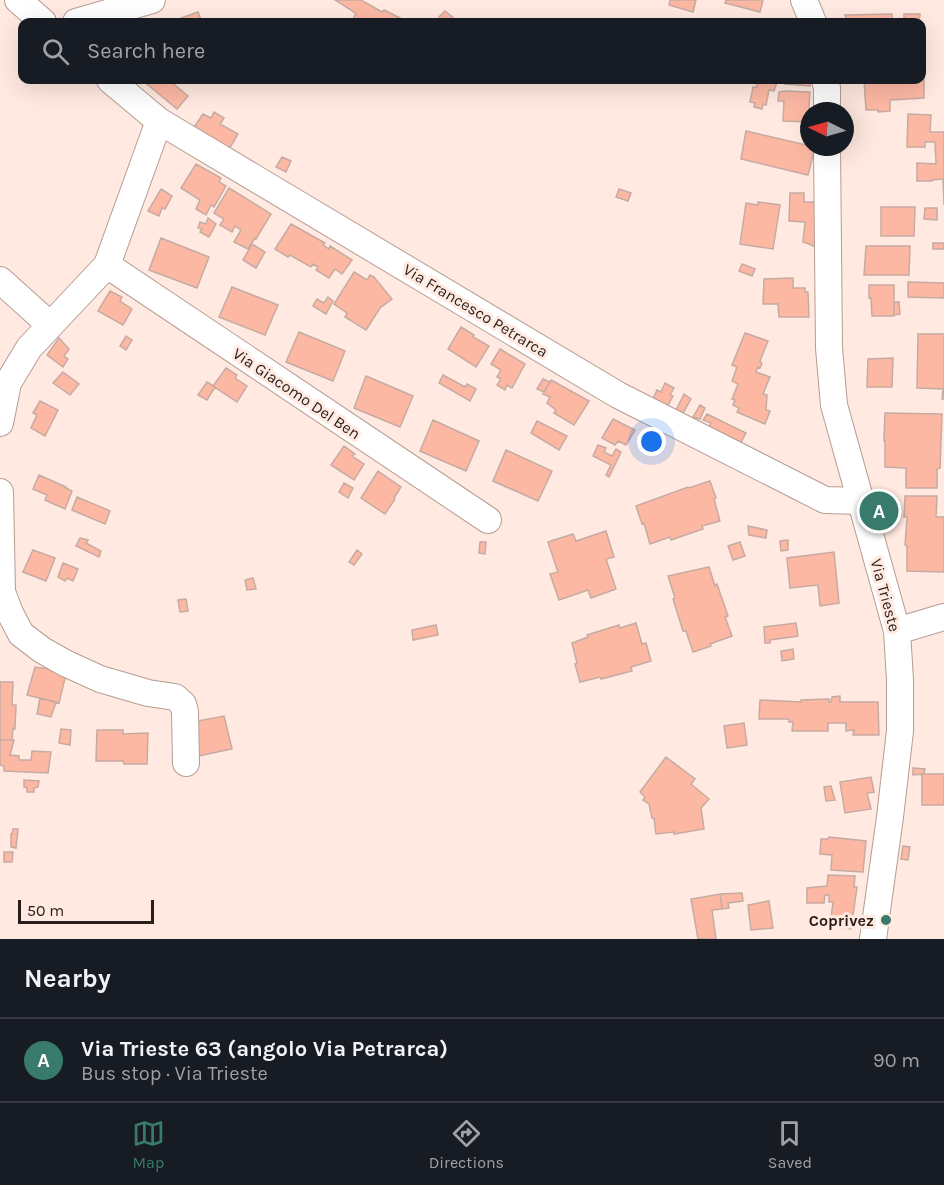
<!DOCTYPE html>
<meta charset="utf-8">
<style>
body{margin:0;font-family:Karla,sans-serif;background:#20242c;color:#f1f3f6}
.compass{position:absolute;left:800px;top:102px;width:54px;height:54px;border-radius:50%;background:#171b24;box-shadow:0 6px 24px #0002;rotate:275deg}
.scale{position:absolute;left:18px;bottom:15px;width:136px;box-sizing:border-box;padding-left:6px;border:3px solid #281e1a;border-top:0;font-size:16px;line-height:21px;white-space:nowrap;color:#281e1a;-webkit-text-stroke:4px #ffe9e0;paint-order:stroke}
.you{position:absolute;left:652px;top:442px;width:21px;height:21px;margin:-15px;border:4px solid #fff;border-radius:50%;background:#1a73e8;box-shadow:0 0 0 9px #1a73e833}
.badge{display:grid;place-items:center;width:39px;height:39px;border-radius:50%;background:#387a6b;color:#fff;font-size:20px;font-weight:700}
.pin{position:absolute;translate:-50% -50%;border:3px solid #fff;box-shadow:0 2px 6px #0006}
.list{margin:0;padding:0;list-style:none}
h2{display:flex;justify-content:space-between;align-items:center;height:78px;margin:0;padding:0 24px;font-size:26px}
h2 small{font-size:20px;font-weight:400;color:#9ea1a6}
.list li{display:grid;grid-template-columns:39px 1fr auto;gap:18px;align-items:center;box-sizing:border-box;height:84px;padding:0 24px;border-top:2px solid #363941}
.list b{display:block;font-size:22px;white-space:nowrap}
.list p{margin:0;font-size:20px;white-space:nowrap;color:#9ea1a6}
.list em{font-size:20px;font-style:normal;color:#9ea1a6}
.icon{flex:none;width:33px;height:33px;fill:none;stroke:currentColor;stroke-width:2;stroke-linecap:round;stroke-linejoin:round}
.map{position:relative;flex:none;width:944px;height:939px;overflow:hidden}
.search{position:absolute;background:#171b24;box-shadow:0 6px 24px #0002;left:18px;right:18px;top:18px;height:66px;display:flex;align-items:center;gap:15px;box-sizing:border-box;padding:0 21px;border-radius:12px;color:#9ea1a6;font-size:22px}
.sheet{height:162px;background:#171b24}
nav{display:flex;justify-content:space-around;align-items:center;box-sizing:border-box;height:84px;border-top:2px solid #363941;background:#171b24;font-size:16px;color:#9ea1a6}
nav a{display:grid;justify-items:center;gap:3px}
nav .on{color:#387a6b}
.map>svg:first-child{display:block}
.building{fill:#fcb8a3;stroke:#c6aba3;stroke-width:1.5}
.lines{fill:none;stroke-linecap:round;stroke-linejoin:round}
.minor-casing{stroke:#b69d93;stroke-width:28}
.minor{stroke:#fff;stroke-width:26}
.poi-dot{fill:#387a6b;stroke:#ffe9e0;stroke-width:2}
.labels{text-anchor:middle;stroke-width:6;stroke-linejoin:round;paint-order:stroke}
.street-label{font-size:16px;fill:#281e1a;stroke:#ffe9e0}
.poi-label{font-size:16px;font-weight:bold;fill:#281e1a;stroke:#ffe9e0;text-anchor:end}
</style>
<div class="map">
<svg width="944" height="939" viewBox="0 0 944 939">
<rect width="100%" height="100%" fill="#ffe9e0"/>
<path class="building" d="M335,0H361L382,12L384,10L408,22H360L353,19L356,14L351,10Z
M670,0H696L693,12L669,5Z
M726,0H763L760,12L725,3Z
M445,11L456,20L453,22H445L439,17Z
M198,12L202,22H170Z
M892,14V22H847L845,15Z
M904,14H920L919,22H904Z
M922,71H924V98L890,100V111L878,112V110H866L864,80H922Z
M142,80H169L188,96L177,109Z
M748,80H773V81L777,82L774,91L769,90L766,105L763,104L762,109L754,107L755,103L750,102L753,87H757V84L747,82Z
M786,80H811L810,86L785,84Z
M785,91L810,92L808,122L783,121L784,101H778L779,92Z
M214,112L224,118L220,124L238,134L228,151L192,130L203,114L211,118Z
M908,114L931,115L930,132H944V205L943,179L932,180V181H917V163L936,164L935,142H925V147H907Z
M746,131L815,147L808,175L741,159Z
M282,157L291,161L286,172L276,167Z
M196,164L221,178L219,182L226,186L214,207L211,205L206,215L196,209L200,200L181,188Z
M229,188L271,214L256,239L255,238L248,249L234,242L241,230L235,226L232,232L220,225L224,219L214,213Z
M161,189L172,196L165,209L162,208L159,216L148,211Z
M619,189L631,193L628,201L616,197Z
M790,193H804V202H821L819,246H813L809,244L803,242L805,222L789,221Z
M758,202L780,205L773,249L740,244L746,203L758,205Z
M881,207H915L914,236H881Z
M925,208H937V220L924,219Z
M208,218L216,224L209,237L200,232L202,229L198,228L200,222L206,224Z
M291,224L325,243L323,245L329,249L330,246L352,260L342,274L335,269L329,278L316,270L318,267L313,264L311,267L290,255L288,257L275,249Z
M161,238L209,257L197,288L149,270Z
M933,243H944V249H933Z
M252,244L265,252L256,268L243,260Z
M866,246H910L909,275H864Z
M742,264L755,269L752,276L739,271Z
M354,272L367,280L370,275L374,277L392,299L380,308L366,330L345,317L347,313L334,304Z
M793,278V288H805V292H808L809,317H779L778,304H763L764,279Z
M908,282L944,283V298L908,297Z
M869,285H894V316H872L871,298H869Z
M232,287L278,305L265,335L219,317Z
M110,291L122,297L120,301L132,309L123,325L98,311Z
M328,297L333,301L326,314L313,306L317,299L324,303Z
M894,302H899L900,314L894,315Z
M461,327L474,335L473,337L489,346L476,367L448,349Z
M299,332L345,351L333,381L286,362Z
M745,333L768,341L760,361L762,364L760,368L758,367L756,372L770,377L763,394L767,395L766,410L770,411L765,424L737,412L739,408L733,405L735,400L732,399L738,384L732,381L737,367L732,365Z
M918,334H944V399H942L943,389L917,388Z
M126,336L132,340L126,350L120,346Z
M59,338L69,349L64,356L68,359L63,367L47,355Z
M500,349L525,364L512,388L507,385L505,390L497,385L501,379L497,377L501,370L491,364Z
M893,358L892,387H867L868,359Z
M226,368L237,375L235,378L247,386L237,402L213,386Z
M63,372L79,384L70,395L53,383Z
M443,375L465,387L467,384L476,389L470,401L439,383Z
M366,376L413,396L400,427L354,408Z
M543,379L550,382L544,392L537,389Z
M551,380L589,401L574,425L554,413L556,410L547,403L550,397L543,394Z
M207,382L215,387L207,400L198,395Z
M665,383L674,388L670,395L673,396L664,413L650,405L657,390L661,392Z
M684,394L691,399L683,413L676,410Z
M40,401L58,410L45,436L31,428L37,415L33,413Z
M700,405L705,408L700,419L693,417Z
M885,413L942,414L940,468L937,469V488H906V468L885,467V441H884Z
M707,414L746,433L736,451L706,434L711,423L703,420Z
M613,419L635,430L626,445L618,441L615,445L602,438Z
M433,420L479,441L466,471L420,451Z
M537,421L567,436L559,450L531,433Z
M598,445L606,448L604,452L612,456L616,449L621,452L609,477L606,475L611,465L593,456Z
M344,446L355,454L352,456L364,464L354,480L331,465Z
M506,450L552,471L538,501L493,481Z
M378,471L401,487L394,498L395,499L385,514L361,498Z
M39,475L66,487V488L72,491L65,509L45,500L47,495L33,489Z
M710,481L716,498L714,499L720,521L702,526L703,529L671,540L670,537L650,544L644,523L642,524L636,506L688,487L689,488Z
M344,483L353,488L348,498L339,492Z
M905,496H937L936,517H944V572L907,571V546L905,545L907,517H904Z
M77,497L110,511L105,524L72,510Z
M748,526L767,530L766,538L749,535Z
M606,531L614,557L606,559L616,589L591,598L588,590L559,600L550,574L558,572L548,542L573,534L576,541Z
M80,538L88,540L86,543L101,551L99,557L76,546Z
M788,540V550L781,551L780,541Z
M480,542H486L485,554L479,553Z
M740,542L745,556L733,560L728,546Z
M33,550L55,558L46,581L23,572Z
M357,550L362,554L354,565L349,562Z
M834,552L839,603L820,606L818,585L790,588L787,558Z
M63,563L78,569L73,581L67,578L65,581L58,577Z
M709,567L715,586L717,584L728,616L725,617L732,636L710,644L711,646L693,652L686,631H683L673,599L675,598L668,576Z
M253,578L256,589L247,590L245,580Z
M186,599L188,611L180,612L178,600Z
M636,623L642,644L646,643L651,661L631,667L632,671L601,679L600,677L580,682L575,664L577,663L572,643L588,637L587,635L619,625L620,628Z
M796,623L798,636L770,640V643H765L764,627Z
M436,625L438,635L413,640L412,630Z
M793,649L794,659L782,661L781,651Z
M50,666L66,674L59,703L27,695L35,667L49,669Z
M0,682H13L12,705H16L15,729L13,728L12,740H0Z
M840,696V702H878L879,735H853L854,730L846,731V723H828V731H792L793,722H789V719H759L760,700L801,702V700L829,699V702H831L832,697Z
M40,698L56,702L51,717L37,714Z
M224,716L232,749L198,756L192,722Z
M744,723L747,745L727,748L724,726Z
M61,729L71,730L70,745L59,743Z
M97,730H123V734L148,733L147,764H124L123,761H96Z
M0,740H14L10,755L19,756V760H31L32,751L51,752L48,773L4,771V766L0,765Z
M666,757L695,779L691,784L709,799L701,808L704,829L674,834V832L656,834L654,818H652L649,804L643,800L645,797L640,792Z
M913,768L925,769L924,774L913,775Z
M922,774H944V805H922Z
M871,777L874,792L867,793L871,809L845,813L840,782Z
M24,780L39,781L38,787L34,788V792H27V788L24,787Z
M831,786L835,800L826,801L824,787Z
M13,829H18L16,848L11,847V834H12Z
M829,837L866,841L863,872L831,870L832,855L820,854L821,839H828Z
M903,846L910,847L908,860L901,859Z
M4,852H13L12,862H4Z
M828,875L855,876L854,887H857L851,929L830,926L833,902H829V895H825L824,903H807V888L827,886Z
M742,893L743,901L728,903L729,908L722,909L720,894Z
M720,894L722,909L712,910L716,939H698L691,899Z
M769,901L773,928L751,930L748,905Z"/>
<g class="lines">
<defs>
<path id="minor" d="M18,0L43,22
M804,0L813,22
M76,22L152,0
M110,80L159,121L618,395L825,500L860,501
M825,80L827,88V111
M827,147L829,348L834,405L897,631L900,680V731L890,817L873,939
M107,265L488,520
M0,280L50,325
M0,423L8,383L29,348L107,265L159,121
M0,492L2,592L10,613L21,634L42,650L65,663L100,679L148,693L175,697L183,704L185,712L186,763
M897,631L944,617"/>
</defs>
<use href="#minor" class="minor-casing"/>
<use href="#minor" class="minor"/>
</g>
<circle class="poi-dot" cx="886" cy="920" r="6"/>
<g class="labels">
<g class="street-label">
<text transform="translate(476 310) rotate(31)" y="6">Via Francesco Petrarca</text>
<text transform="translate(297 393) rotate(34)" y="6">Via Giacomo Del Ben</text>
<text transform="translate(886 595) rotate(75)" y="6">Via Trieste</text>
</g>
<g class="poi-label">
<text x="874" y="926">Coprivez</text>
</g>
</g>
</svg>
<svg class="compass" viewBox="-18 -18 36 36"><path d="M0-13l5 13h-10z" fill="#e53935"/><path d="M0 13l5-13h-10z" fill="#9ea1a6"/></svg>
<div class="scale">50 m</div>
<div class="you"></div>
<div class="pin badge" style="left:879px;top:511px">A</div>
<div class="search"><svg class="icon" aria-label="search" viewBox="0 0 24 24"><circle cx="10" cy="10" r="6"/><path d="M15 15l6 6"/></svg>Search here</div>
</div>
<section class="sheet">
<h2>Nearby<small></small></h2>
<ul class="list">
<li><span class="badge">A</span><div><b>Via Trieste 63 (angolo Via Petrarca)</b><p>Bus stop · Via Trieste</p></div><em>90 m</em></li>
</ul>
</section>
<nav>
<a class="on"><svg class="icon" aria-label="map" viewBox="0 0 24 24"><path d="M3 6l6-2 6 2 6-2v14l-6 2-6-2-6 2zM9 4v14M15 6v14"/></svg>Map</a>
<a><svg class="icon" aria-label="directions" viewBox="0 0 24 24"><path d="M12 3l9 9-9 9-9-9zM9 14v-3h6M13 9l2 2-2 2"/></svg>Directions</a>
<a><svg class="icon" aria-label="saved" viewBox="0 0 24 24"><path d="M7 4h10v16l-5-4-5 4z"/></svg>Saved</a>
</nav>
